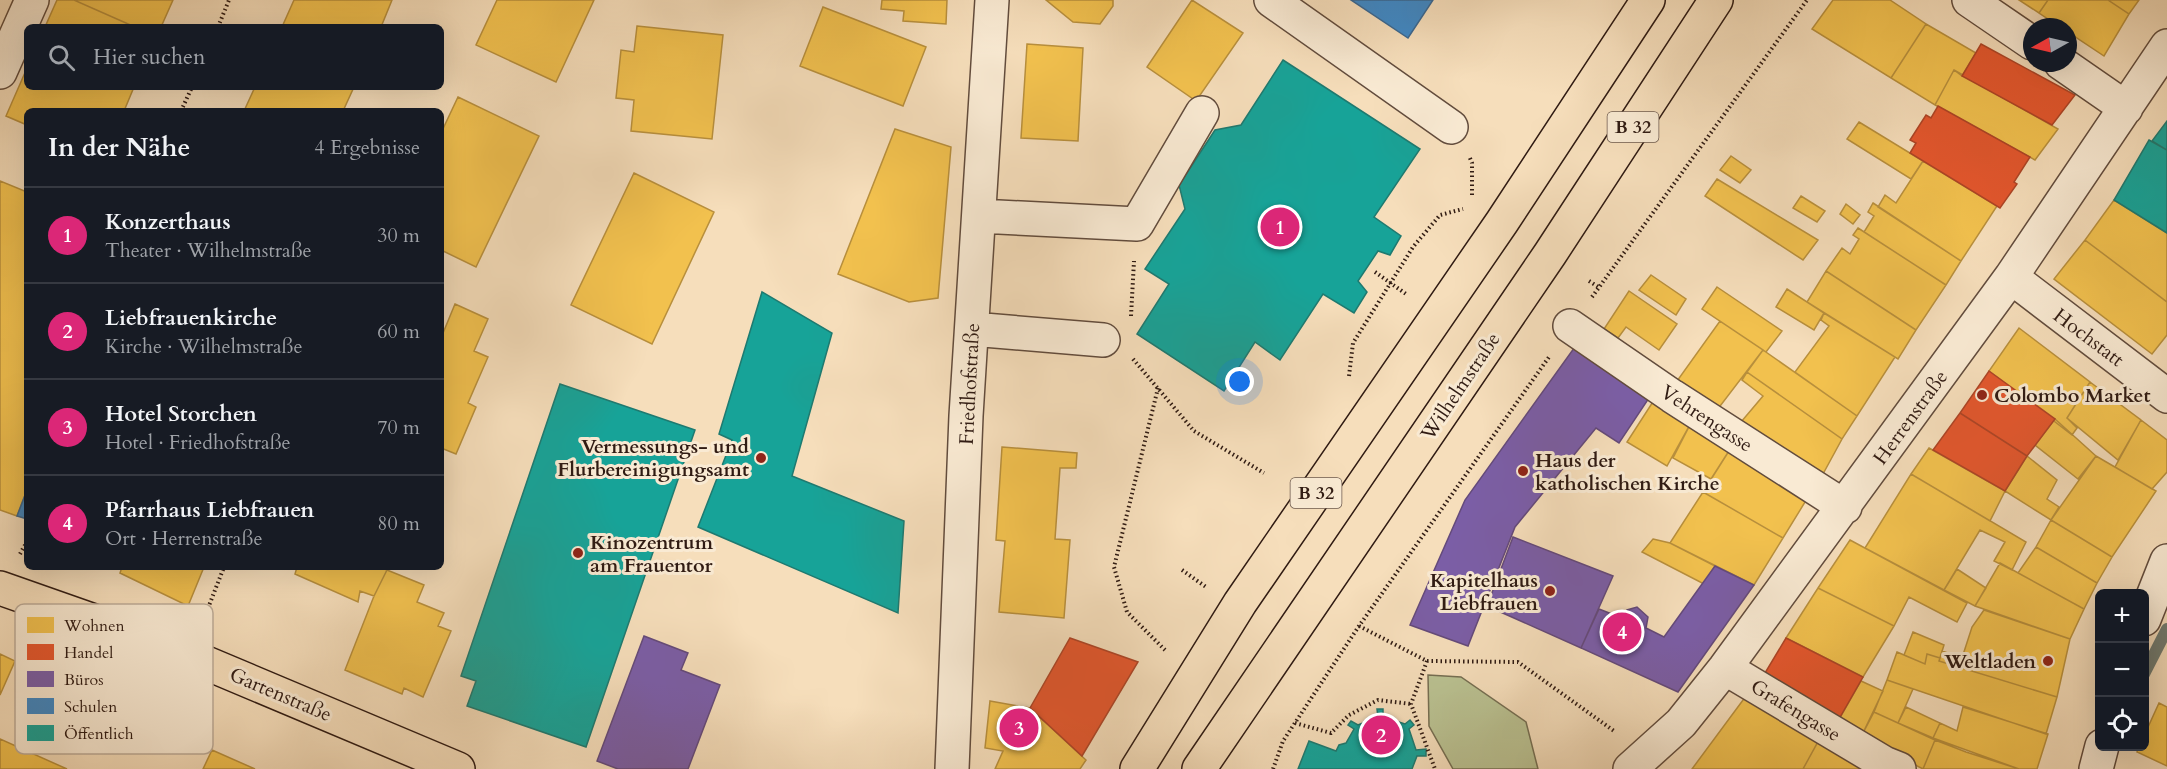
<!DOCTYPE html>
<html lang="de">
<meta charset="utf-8">
<style>
body{margin:0;font-family:Cardo,serif;background:#242831;color:#f1f3f6}
.controls{position:absolute;right:18px;bottom:18px;display:grid;overflow:hidden;border-radius:9px;box-shadow:0 6px 24px #0002}
.controls button{width:54px;height:54px;display:grid;place-items:center;padding:0;border:0;border-bottom:2px solid #363941;background:#171b24;color:#f1f3f6;font:30px sans-serif}
.compass{position:absolute;left:2023px;top:18px;width:54px;height:54px;border-radius:50%;background:#171b24;box-shadow:0 6px 24px #0002;rotate:262deg}
.you{position:absolute;left:1240px;top:382px;width:21px;height:21px;margin:-15px;border:4px solid #fff;border-radius:50%;background:#1a73e8;box-shadow:0 0 0 9px #1a73e833}
.badge{display:grid;place-items:center;width:39px;height:39px;border-radius:50%;background:#db2777;color:#fff;font-size:20px;font-weight:700}
.pin{position:absolute;translate:-50% -50%;border:3px solid #fff;box-shadow:0 2px 6px #0006}
.list{margin:0;padding:0;list-style:none}
h2{display:flex;justify-content:space-between;align-items:center;height:78px;margin:0;padding:0 24px;font-size:26px}
h2 small{font-size:20px;font-weight:400;color:#9ea1a6}
.list li{display:grid;grid-template-columns:39px 1fr auto;gap:18px;align-items:center;box-sizing:border-box;height:96px;padding:0 24px;border-top:2px solid #363941}
.list b{display:block;font-size:22px;white-space:nowrap}
.list p{margin:0;font-size:20px;white-space:nowrap;color:#9ea1a6}
.list em{font-size:20px;font-style:normal;color:#9ea1a6}
.icon{flex:none;width:33px;height:33px;fill:none;stroke:currentColor;stroke-width:2;stroke-linecap:round;stroke-linejoin:round}
.map{position:relative;flex:none;width:2167px;height:769px;overflow:hidden}
.search{position:absolute;background:#171b24;box-shadow:0 6px 24px #0002;left:24px;top:24px;width:420px;height:66px;display:flex;align-items:center;gap:15px;box-sizing:border-box;padding:0 21px;border-radius:9px;color:#9ea1a6;font-size:22px}
.panel{position:absolute;background:#171b24;box-shadow:0 6px 24px #0002;left:24px;top:108px;width:420px;height:462px;border-radius:9px}
.map>svg:first-child{display:block}
.green{fill:#bac292;stroke:#756e52;stroke-width:1.5}
.homes{fill:#f2c14e;stroke:#b88f3c;stroke-width:1.5}
.shops{fill:#e4572e;stroke:#ae4526;stroke-width:1.5}
.offices{fill:#7b5ea7;stroke:#644a7b;stroke-width:1.5}
.schools{fill:#3f88c5;stroke:#3a6790;stroke-width:1.5}
.public{fill:#17a398;stroke:#1e7a70;stroke-width:1.5}
.lines{fill:none;stroke-linecap:round;stroke-linejoin:round}
.stream{stroke:#717c72;stroke-width:12}
.minor-casing{stroke:#624c3d;stroke-width:36}
.major-casing{stroke:#301b13;stroke-width:36}
.path{stroke:#301b13;stroke-width:4;stroke-dasharray:1.5 3;stroke-linecap:butt}
.minor{stroke:#f9ead3;stroke-width:33}
.major{stroke:#f6debb;stroke-width:33}
.poi-dot{fill:#8f2418;stroke:#f9ead3;stroke-width:2}
.labels{text-anchor:middle;stroke-width:6;stroke-linejoin:round;paint-order:stroke}
.shield{fill:#f9ead3;stroke:#6c594d;stroke-width:1.5}
.shield-label{font-size:18px;font-weight:bold;fill:#301b13}
.street-label{font-size:20px;fill:#301b13;stroke:#f9ead3}
.poi-label{font-size:20px;font-weight:bold;fill:#301b13;stroke:#f9ead3;text-anchor:start}
.key{fill:#f9ead3;stroke:#bdac99;stroke-width:1.5}
.key-label{font-size:16px;fill:#301b13}
</style>
<div class="map">
<svg width="2167" height="769" viewBox="0 0 2167 769">
<rect width="100%" height="100%" fill="#f6debb"/>
<filter id="stains"><feTurbulence type="fractalNoise" baseFrequency=".00333" numOctaves="4"/><feColorMatrix values="0 0 0 0 .2 0 0 0 0 .09 0 0 0 0 .02 0 0 0 .5 -.17"/></filter>
<radialGradient id="worn" r=".72"><stop offset=".6" stop-color="#630" stop-opacity="0"/><stop offset="1" stop-color="#630" stop-opacity=".3"/></radialGradient>
<path class="green" d="M1428,675L1461,677L1526,722L1538,769H1453L1429,726Z"/>
<path class="homes" d="M57,0H74L135,27H45Z
M74,0H173L161,27H135Z
M294,0H392L381,27H282Z
M497,0H594L556,82L476,45Z
M882,0H947L946,24L903,21L904,11L881,9Z
M1046,0H1113V6L1100,24L1073,22Z
M1192,0L1243,33L1196,101L1147,67Z
M1833,0H1890L1926,24L1891,78L1812,29Z
M2019,0H2048L2039,13Z
M2048,0H2108L2129,14L2104,56L2068,32V27H2060L2039,13Z
M2108,0H2139L2129,14Z
M823,7L926,47L903,106L800,66Z
M1926,24L1976,53L1962,76L1954,70L1935,105L1891,78Z
M637,26L723,35L712,139L631,131L634,100L616,98L621,50L634,52Z
M1027,44L1083,48L1078,141L1021,138Z
M27,68V87H134L124,111H27V125L6,116Z
M1954,70L2058,129L2035,160L1935,105Z
M255,87H354L343,111H244Z
M458,97L539,136L476,267L441,250V133Z
M1859,122L1923,161L1911,179L1847,139Z
M895,129L951,147L938,298L909,302L838,274Z
M1731,156L1751,170L1740,183L1720,170Z
M1923,161L1997,206L1961,261L1878,207L1885,195L1896,203Z
M634,173L714,212L652,344L571,305Z
M1717,179L1818,240L1803,260L1705,196Z
M0,181L27,192V490L17,516L0,510Z
M1801,196L1825,211L1817,222L1793,208Z
M2114,200L2167,233V302L2085,240Z
M1873,203L1961,261L1946,285L1864,232L1874,216L1868,212Z
M1846,204L1860,215L1853,224L1840,214Z
M1858,228L1946,285L1916,330L1826,271L1842,248L1850,254L1859,239L1853,235Z
M2085,240L2167,302V335L2152,354L2054,279Z
M1826,271L1916,330L1898,359L1807,302Z
M1651,275L1686,299L1676,315L1639,290Z
M1717,287L1782,331L1766,352L1702,309Z
M1787,289L1824,313L1814,330L1776,307Z
M1629,291L1677,324L1659,350L1626,327L1618,338L1604,329Z
M455,304L488,319L474,351L488,357L468,403L476,407L456,454L441,448V338Z
M1824,313L1895,357L1857,416L1795,372L1829,326L1821,320Z
M1720,321L1763,350L1714,414L1672,388Z
M2019,328L2090,382L2067,418L2077,428L2072,435L1989,371Z
M1763,350L1857,416L1842,439L1747,372Z
M1747,372L1842,439L1817,485L1735,429L1763,396L1742,380Z
M2090,382L2141,420L2118,460L2067,418Z
M1656,397L1693,419L1667,466L1627,442Z
M1693,419L1734,443L1711,479L1673,458Z
M2055,419L2096,456L2078,479L2035,445Z
M2141,420L2167,440V472L2152,489L2115,467Z
M1734,443L1813,489L1783,538L1703,492Z
M1002,447L1077,453L1076,468H1060L1055,539L1070,540L1064,618L999,612L1005,541L996,540Z
M1929,448L2005,491L1990,521L1911,474Z
M2027,456L2057,480L2047,499L2059,507L2051,520L2005,491Z
M2096,456L2156,491L2112,557L2051,520Z
M1911,474L2026,542L2012,570L1994,561L2005,542L1980,530L1944,590L1865,548Z
M1703,492L1783,538L1754,585L1670,543Z
M2051,520L2112,557L2097,583L2036,547Z
M1653,539L1670,543L1715,566L1704,584L1642,552Z
M1850,540L1967,603L1957,622L1909,597L1894,626L1818,588Z
M2036,547L2097,583L2084,609L2018,573Z
M2000,563L2084,609L2070,639L1975,606Z
M122,567H204L188,606L120,573Z
M297,567H380L387,570L374,596L360,591L358,602L295,574Z
M1957,569L1986,588L1975,606L1944,590Z
M387,570L424,585L417,602L444,613L438,626L451,631L423,697L404,688L402,694L345,670L374,596Z
M1818,588L1894,626L1863,677L1786,638Z
M1984,610L2070,639L2057,697L1939,661L1942,651L1962,658L1972,627Z
M1913,632L1944,645L1940,658L1927,654L1925,664L1904,655Z
M1897,652L1925,664L1927,654L1940,658L1939,661L2057,697L2046,734L1887,680Z
M0,654L15,661L0,695Z
M1887,680L1913,689L1898,723L1874,712Z
M1861,681L1883,691L1861,737L1837,723Z
M1746,696L1820,738L1803,769H1692Z
M990,701L1030,708L1086,760L1080,769H995L1003,751L985,748Z
M2159,703L2167,707V766L2137,752L2140,746H2144V736Z
M1906,707L1940,723L1933,738L1898,723Z
M1963,707L2048,734L2037,769H2019L1933,738L1940,723L1957,731Z
M1874,712L1935,740L1923,769L1861,737Z
M1820,738L1862,759L1858,769H1803Z
M0,739L67,769H0Z
M1935,740L1966,752L2019,769H1923Z
M212,750L255,769H203Z"/>
<path class="shops" d="M1981,44L2075,95L2052,125L1962,76Z
M1938,106L2030,157L2014,182L2017,184L2000,208L1910,153L1916,143L1910,140L1926,115L1931,118Z
M1989,371L2055,419L2027,456L1960,413Z
M1960,413L2027,456L2005,491L1933,450Z
M1070,638L1138,662L1082,756L1030,708Z
M1786,638L1863,677L1839,719L1762,678Z"/>
<path class="offices" d="M1577,344L1653,392L1619,443L1596,428L1515,527L1468,646L1410,625L1465,500Z
M1513,537L1613,576L1581,648L1487,606Z
M1715,566L1754,585L1678,692L1581,648L1599,609L1622,618L1627,610L1637,607L1648,617L1646,628L1664,637Z
M644,636L688,653L681,670L720,685L688,769H618L597,761Z"/>
<path class="schools" d="M1351,0H1433L1408,38Z
M27,490V519L17,516Z"/>
<path class="public" d="M1283,60L1420,149L1374,217L1401,236L1390,255L1378,251L1358,281L1367,292L1354,313L1323,294L1280,360L1255,342L1224,391L1137,334L1169,284L1145,269L1185,209L1179,185L1215,130L1241,125Z
M2167,121V150L2152,141Z
M2149,140L2167,150V233L2114,200Z
M762,292L832,333L792,476L904,521L898,613L698,527L732,440L719,434Z
M560,384L695,430L586,747L467,706L476,681L461,676Z
M1377,709H1383V717L1405,724L1410,720L1414,725L1409,729L1416,750L1426,749V756H1417L1412,769H1298L1309,741L1336,751L1339,745L1346,743L1354,729L1348,725L1351,721L1358,725L1378,717Z"/>
<g class="lines">
<path class="stream" d="M2144,674L2167,629"/>
<defs>
<path id="minor" d="M1271,0L1451,127
M1969,0L2032,43
M2061,63L2126,108
M0,72L32,0
M979,216L1137,224L1202,113
M2011,277L2167,396
M1570,326L1672,396L1845,507
M972,329L1103,340
M2144,619L2167,561
M1725,668L1884,763L1899,769
M952,769L966,416L992,0
M1630,769L1681,723L1725,668L2011,277L2167,46
M2096,769L2102,746"/>
<path id="major" d="M0,588L168,647L458,769
M1137,769L1240,603L1502,222L1648,0
M1199,769L1550,254L1716,0"/>
</defs>
<use href="#minor" class="minor-casing"/>
<use href="#major" class="major-casing"/>
<path class="path" d="M218,27L229,0
M181,111L192,87
M1470,158L1472,163V198
M1375,272L1406,294
M1589,281L1600,288
M1592,297L1807,0
M1131,316L1134,261
M1133,359L1194,431L1264,473
M1349,376L1353,343L1413,247L1440,215L1463,209
M1158,388L1114,567L1127,612L1165,650
M20,554L25,545
M1182,570L1206,587
M203,621L224,567
M1359,626L1427,661L1518,662L1614,731
M1427,661L1411,704L1435,769
M1295,723L1331,733L1349,715L1378,700L1411,704
M1273,769L1283,741L1359,626L1549,357"/>
<use href="#minor" class="minor"/>
<use href="#major" class="major"/>
</g>
<g class="poi-dot">
<circle cx="1982" cy="395" r="6"/>
<circle cx="761" cy="458" r="6"/>
<circle cx="1523" cy="471" r="6"/>
<circle cx="578" cy="553" r="6"/>
<circle cx="1550" cy="591" r="6"/>
<circle cx="2048" cy="661" r="6"/>
</g>
<g class="labels">
<g class="shield">
<rect x="1607.5" y="112" width="51" height="30" rx="4.5"/>
<rect x="1290.5" y="478" width="51" height="30" rx="4.5"/>
</g>
<g class="shield-label">
<text x="1633" y="133">B 32</text>
<text x="1316" y="499">B 32</text>
</g>
<g class="street-label">
<text transform="translate(2089 337) rotate(37)" y="7">Hochstatt</text>
<text transform="translate(969 384) rotate(-87)" y="7">Friedhofstraße</text>
<text transform="translate(1460 386) rotate(-56)" y="7">Wilhelmstraße</text>
<text transform="translate(1910 417) rotate(-54)" y="7">Herrenstraße</text>
<text transform="translate(1707 418) rotate(33)" y="7">Vehrengasse</text>
<text transform="translate(281 694) rotate(23)" y="7">Gartenstraße</text>
<text transform="translate(1796 710) rotate(31)" y="7">Grafengasse</text>
</g>
<g class="poi-label">
<text x="1994" y="402">Colombo Market</text>
<text x="749" y="453" text-anchor="end">Vermessungs- und<tspan x="749" dy="23">Flurbereinigungsamt</tspan></text>
<text x="1535" y="467">Haus der<tspan x="1535" dy="23">katholischen Kirche</tspan></text>
<text x="590" y="549">Kinozentrum<tspan x="590" dy="23">am Frauentor</tspan></text>
<text x="1538" y="587" text-anchor="end">Kapitelhaus<tspan x="1538" dy="23">Liebfrauen</tspan></text>
<text x="2036" y="668" text-anchor="end">Weltladen</text>
</g>
</g>
<rect x="15" y="604" width="198" height="150" rx="9" class="key"/>
<rect x="27" y="617" width="27" height="16" fill="#f2c14e"/>
<rect x="27" y="644" width="27" height="16" fill="#e4572e"/>
<rect x="27" y="671" width="27" height="16" fill="#7b5ea7"/>
<rect x="27" y="698" width="27" height="16" fill="#3f88c5"/>
<rect x="27" y="725" width="27" height="16" fill="#17a398"/>
<g class="key-label">
<text x="64" y="631">Wohnen</text>
<text x="64" y="658">Handel</text>
<text x="64" y="685">Büros</text>
<text x="64" y="712">Schulen</text>
<text x="64" y="739">Öffentlich</text>
</g>
<rect width="100%" height="100%" filter="url(#stains)"/>
<rect width="100%" height="100%" fill="url(#worn)"/>
</svg>
<div class="controls">
<button>+</button>
<button>−</button>
<button><svg class="icon" aria-label="locate" viewBox="0 0 24 24"><circle cx="12" cy="12" r="6"/><path d="M12 2v4M12 18v4M2 12h4M18 12h4"/></svg></button>
</div>
<svg class="compass" viewBox="-18 -18 36 36"><path d="M0-13l5 13h-10z" fill="#e53935"/><path d="M0 13l5-13h-10z" fill="#9ea1a6"/></svg>
<div class="you"></div>
<div class="pin badge" style="left:1280px;top:227px">1</div>
<div class="pin badge" style="left:1381px;top:735px">2</div>
<div class="pin badge" style="left:1019px;top:728px">3</div>
<div class="pin badge" style="left:1622px;top:632px">4</div>
<div class="search"><svg class="icon" aria-label="search" viewBox="0 0 24 24"><circle cx="10" cy="10" r="6"/><path d="M15 15l6 6"/></svg>Hier suchen</div>
<section class="panel">
<h2>In der Nähe<small>4 Ergebnisse</small></h2>
<ul class="list">
<li><span class="badge">1</span><div><b>Konzerthaus</b><p>Theater · Wilhelmstraße</p></div><em>30 m</em></li>
<li><span class="badge">2</span><div><b>Liebfrauenkirche</b><p>Kirche · Wilhelmstraße</p></div><em>60 m</em></li>
<li><span class="badge">3</span><div><b>Hotel Storchen</b><p>Hotel · Friedhofstraße</p></div><em>70 m</em></li>
<li><span class="badge">4</span><div><b>Pfarrhaus Liebfrauen</b><p>Ort · Herrenstraße</p></div><em>80 m</em></li>
</ul>
</section>
</div>
